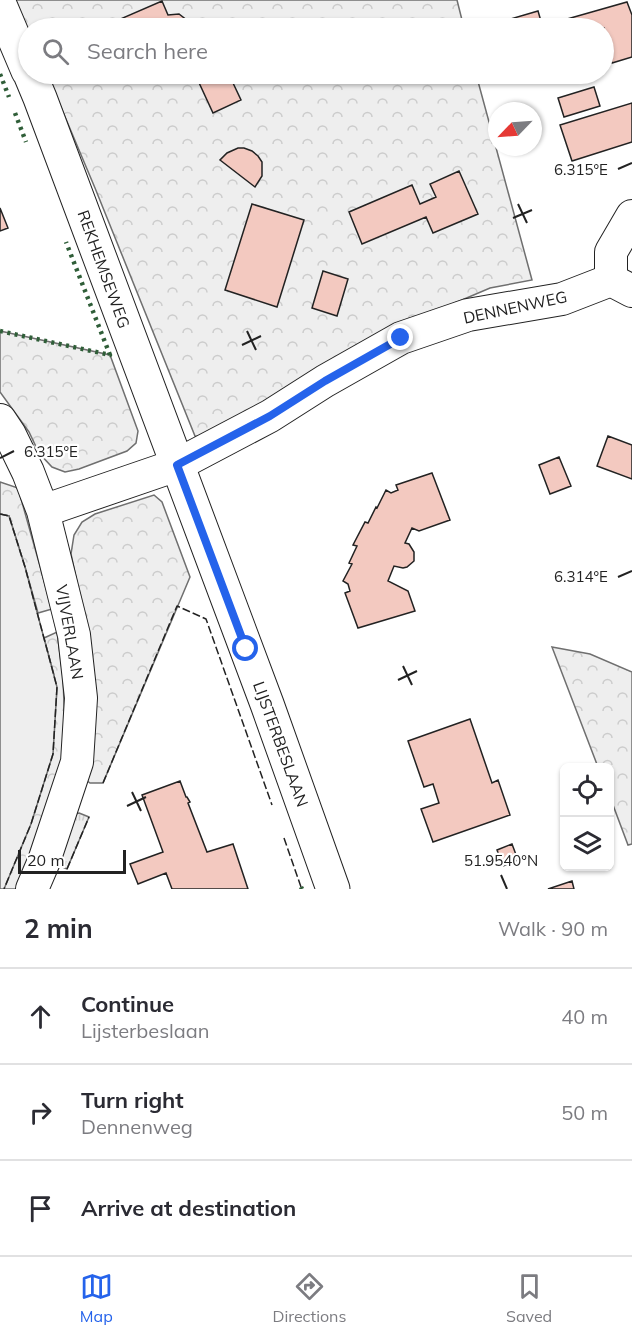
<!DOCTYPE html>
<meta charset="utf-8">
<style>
body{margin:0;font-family:Mulish,sans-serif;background:#f7f7f7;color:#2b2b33}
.controls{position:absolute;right:18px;bottom:18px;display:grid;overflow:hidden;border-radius:9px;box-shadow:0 2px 4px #0004}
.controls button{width:54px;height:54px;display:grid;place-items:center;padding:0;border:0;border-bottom:2px solid #e1e1e2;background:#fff;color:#2b2b33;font:30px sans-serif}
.compass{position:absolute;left:488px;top:102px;width:54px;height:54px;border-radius:50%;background:#fff;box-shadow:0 2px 4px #0004;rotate:245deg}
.scale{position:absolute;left:18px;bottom:15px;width:108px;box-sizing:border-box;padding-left:6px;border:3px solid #222;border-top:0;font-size:16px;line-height:21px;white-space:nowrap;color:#222;-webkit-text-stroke:4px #fff;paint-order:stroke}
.stop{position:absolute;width:18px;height:18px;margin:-14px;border:4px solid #2563eb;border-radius:50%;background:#fff}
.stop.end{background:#2563eb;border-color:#fff;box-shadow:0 2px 6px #0008}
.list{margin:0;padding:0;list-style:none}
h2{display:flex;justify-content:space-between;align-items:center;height:78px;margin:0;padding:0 24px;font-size:26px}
h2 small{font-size:20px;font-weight:400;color:#7c7c81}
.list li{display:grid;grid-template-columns:39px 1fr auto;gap:18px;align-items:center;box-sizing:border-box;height:96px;padding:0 24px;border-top:2px solid #e1e1e2}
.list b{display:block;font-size:22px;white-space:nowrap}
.list p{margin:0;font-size:20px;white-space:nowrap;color:#7c7c81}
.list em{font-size:20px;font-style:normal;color:#7c7c81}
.icon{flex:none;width:33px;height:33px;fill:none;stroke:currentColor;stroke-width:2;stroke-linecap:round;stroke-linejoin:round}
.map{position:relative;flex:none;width:632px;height:889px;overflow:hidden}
.search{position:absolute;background:#fff;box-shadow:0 2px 4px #0004;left:18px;right:18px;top:18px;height:66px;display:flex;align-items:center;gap:15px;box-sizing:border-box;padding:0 21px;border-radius:33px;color:#7c7c81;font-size:22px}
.sheet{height:366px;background:#fff}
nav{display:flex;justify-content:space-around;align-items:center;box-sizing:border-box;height:84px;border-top:2px solid #e1e1e2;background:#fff;font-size:16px;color:#7c7c81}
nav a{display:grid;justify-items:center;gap:3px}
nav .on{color:#2563eb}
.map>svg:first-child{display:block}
.grass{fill:url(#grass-tufts);stroke:#6f6f6f;stroke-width:1.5}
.forest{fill:url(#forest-crowns);stroke:#6f6f6f;stroke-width:1.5}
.park{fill:#eee;stroke:#6f6f6f;stroke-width:1.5}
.building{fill:#f3c9c0;stroke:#222;stroke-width:1.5}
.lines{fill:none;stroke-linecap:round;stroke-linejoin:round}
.minor-casing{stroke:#222;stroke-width:34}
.tertiary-casing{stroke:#222;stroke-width:35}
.minor{stroke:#fff;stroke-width:32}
.tertiary{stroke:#fff;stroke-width:33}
.hedge{stroke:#2f5e38;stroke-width:4.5;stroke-dasharray:3 4.5;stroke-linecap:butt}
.fence{stroke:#222;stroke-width:1.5;stroke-dasharray:8 3;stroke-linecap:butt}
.route{stroke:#2563eb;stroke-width:8}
.ticks{fill:none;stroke:#222;stroke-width:2}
.labels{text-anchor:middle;stroke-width:4.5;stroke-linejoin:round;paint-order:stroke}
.street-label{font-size:16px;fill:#222;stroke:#fff}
.ticks-label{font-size:15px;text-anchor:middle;fill:#222;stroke:#fff;stroke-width:4.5;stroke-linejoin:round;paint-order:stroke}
</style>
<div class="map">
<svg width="632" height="889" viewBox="0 0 632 889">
<defs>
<pattern id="grass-tufts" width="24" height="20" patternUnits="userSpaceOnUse" patternTransform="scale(1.5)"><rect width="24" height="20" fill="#eee"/><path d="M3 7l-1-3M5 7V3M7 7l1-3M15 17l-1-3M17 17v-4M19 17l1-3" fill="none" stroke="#ccc"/></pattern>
<pattern id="forest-crowns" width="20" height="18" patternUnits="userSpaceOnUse" patternTransform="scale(1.5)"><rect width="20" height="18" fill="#eee"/><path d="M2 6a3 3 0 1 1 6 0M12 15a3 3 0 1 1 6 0" fill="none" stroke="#ccc"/></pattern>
</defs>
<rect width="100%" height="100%" fill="#fff"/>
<path class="grass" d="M79,813L89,817L67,869L56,864L75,814Z"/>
<path class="forest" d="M15,0H457L464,28H28V31Z
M47,74H476L532,280L490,288L415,320L209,438L195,436L95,188Z
M0,331L110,355L138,431L136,443L127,451L79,469L65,472L52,467L39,453L29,432L0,392Z
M0,482L18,488L52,609L38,613L25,567L9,516L0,514Z
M154,495L162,502L190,577L103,783H90L86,780L87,630L71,554L74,535L82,522L95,514Z
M57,632L63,677L65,730L61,770L21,889H0L54,675L44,638Z
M552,647L590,654L632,672V844L628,845L610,797V768L598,767Z"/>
<path class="park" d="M0,514L9,516L25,567L57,687L53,754L31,824L4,889H0Z"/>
<path class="building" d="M162,1L168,15L179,14L188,21L191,28H122L118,20Z
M627,2L632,15V57L612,63L609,55L604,57V28H562L560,21Z
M538,11L543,28H490V25Z
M141,74H157L143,79Z
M195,74H243L245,78L233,83L241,100L213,113Z
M594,87L600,106L564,117L558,98Z
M632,103V142L572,161L560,125Z
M238,148H244L252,151L258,156L262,162V176L255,187L220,160L227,153Z
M459,171L478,214L433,233L426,217L362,244L349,212L412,185L420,204L436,197L430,184Z
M252,204L304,220L277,307L225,290Z
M0,208L8,228L0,231Z
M323,271L348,279L337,316L312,308Z
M608,436L632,445V479L597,466Z
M559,457L571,486L550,494L539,465Z
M432,473L450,520L419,531L412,528L405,543L409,544L414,552V561L407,567L403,568L394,566L388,581L408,591L415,611L358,628L345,593L350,591L348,584L343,581L352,564L349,563L357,546L353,545L365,522L368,523L376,507L377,508L386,490L391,493L398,490L396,485Z
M470,719L492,783L498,780L510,815L433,842L421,809L439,803L433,784L424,787L408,741Z
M180,781L186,797H187L190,802L188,803L207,852L233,844L248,889H172L166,873L138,884L130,864L163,852L142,795Z
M512,844L518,860L503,866L497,850Z
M572,881L574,889H548Z"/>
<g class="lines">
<defs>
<path id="minor" d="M611,280V252L632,216
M0,420L10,435L28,472L43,511L74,635L81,698L77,762L44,861L32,889
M43,511L177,465L270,416L325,381L401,338L468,315L562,299L611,280L632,291"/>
<path id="tertiary" d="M0,5L28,71
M30,74L40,98L267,704L333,889"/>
</defs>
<use href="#minor" class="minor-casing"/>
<use href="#tertiary" class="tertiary-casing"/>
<use href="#minor" class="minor"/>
<use href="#tertiary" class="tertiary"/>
<path class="hedge" d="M0,74L9,97
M15,113L26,142
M0,331L110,355L66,242
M301,887L302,889"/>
<path class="fence" d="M0,514L9,516L25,567L57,687L53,754L31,824L4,889
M103,783L177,606L206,619L272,805
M284,838L301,887
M67,869L89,817"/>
</g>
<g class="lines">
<path class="route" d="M246,649L177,465L270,416L325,381L401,338"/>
</g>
<path class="ticks" d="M618,169L632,163M518,204L527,223M513,218L532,210M247,331L256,350M242,345L261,336M0,458L14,451M618,577L632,571M403,666L412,685M398,680L417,671M132,792L141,811M127,806L146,797M501,875L507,889"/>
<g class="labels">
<g class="street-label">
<text transform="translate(104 269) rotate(70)" y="6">REKHEMSEWEG</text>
<text transform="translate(515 307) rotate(-12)" y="6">DENNENWEG</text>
<text transform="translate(70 632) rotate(80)" y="6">VIJVERLAAN</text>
<text transform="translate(281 744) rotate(70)" y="6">LIJSTERBESLAAN</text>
</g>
</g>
<g class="ticks-label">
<text x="581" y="175">6.315°E</text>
<text x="51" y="457">6.315°E</text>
<text x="581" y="582">6.314°E</text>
<text x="501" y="866">51.9540°N</text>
</g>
</svg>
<div class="controls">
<button><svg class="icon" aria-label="locate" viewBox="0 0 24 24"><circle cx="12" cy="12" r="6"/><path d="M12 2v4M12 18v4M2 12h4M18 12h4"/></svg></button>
<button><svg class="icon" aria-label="layers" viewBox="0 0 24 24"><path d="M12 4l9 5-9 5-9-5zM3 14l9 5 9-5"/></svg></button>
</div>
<svg class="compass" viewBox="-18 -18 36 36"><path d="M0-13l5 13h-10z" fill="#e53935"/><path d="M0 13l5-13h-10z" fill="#7c7c81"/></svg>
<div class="scale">20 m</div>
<div class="stop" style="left:246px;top:649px"></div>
<div class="stop end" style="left:401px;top:338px"></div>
<div class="search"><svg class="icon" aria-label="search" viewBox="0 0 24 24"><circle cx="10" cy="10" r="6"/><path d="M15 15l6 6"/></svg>Search here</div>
</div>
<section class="sheet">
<h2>2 min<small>Walk · 90 m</small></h2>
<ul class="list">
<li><svg class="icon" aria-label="ahead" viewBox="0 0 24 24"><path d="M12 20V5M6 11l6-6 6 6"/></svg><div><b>Continue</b><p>Lijsterbeslaan</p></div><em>40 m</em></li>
<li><svg class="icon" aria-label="right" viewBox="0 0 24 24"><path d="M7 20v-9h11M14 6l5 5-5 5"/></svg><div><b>Turn right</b><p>Dennenweg</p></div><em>50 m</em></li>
<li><svg class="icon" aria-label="arrive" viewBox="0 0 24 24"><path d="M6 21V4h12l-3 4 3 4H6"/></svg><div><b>Arrive at destination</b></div></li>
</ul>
</section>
<nav>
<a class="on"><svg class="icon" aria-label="map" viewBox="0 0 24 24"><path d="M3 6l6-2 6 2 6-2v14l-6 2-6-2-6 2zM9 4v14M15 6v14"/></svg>Map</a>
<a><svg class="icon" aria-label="directions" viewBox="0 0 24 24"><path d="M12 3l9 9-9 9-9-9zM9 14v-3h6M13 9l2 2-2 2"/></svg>Directions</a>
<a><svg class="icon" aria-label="saved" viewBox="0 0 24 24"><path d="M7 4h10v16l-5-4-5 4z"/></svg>Saved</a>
</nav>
